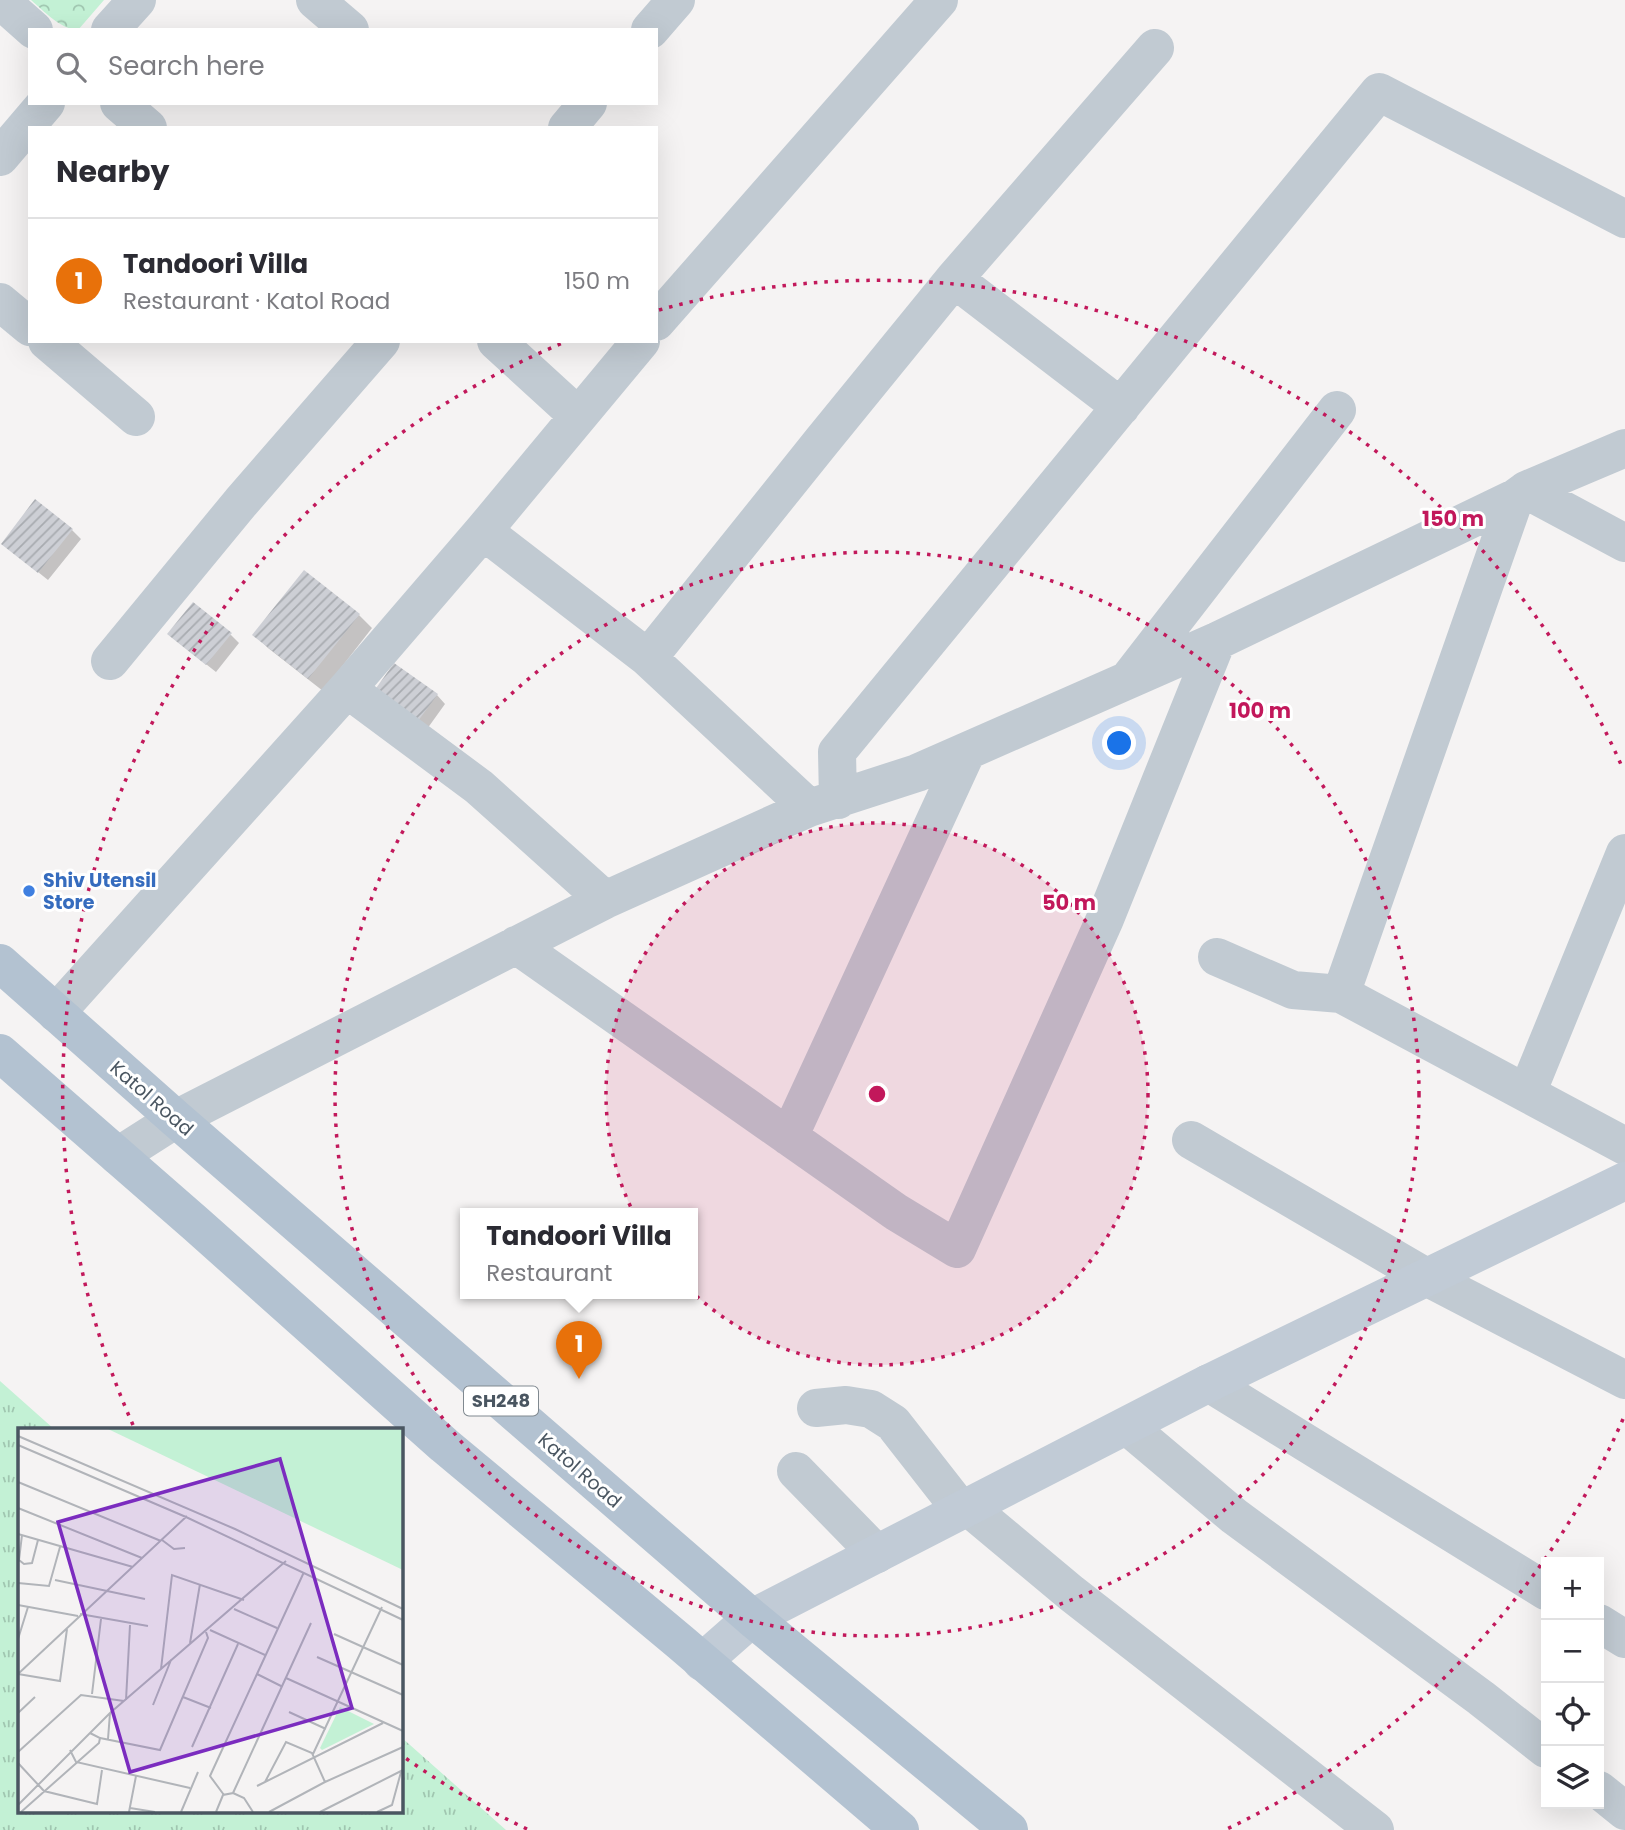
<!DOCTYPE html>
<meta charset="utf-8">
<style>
body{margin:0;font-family:Poppins,sans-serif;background:#f7f7f7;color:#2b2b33}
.controls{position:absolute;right:21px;bottom:21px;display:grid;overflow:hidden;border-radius:0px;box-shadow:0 7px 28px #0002}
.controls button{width:63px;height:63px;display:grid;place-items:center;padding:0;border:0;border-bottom:2px solid #e1e1e2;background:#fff;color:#2b2b33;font:35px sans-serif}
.you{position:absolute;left:1120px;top:744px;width:24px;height:24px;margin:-18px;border:5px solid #fff;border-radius:50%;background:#1a73e8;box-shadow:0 0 0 10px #1a73e833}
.badge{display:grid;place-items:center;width:46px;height:46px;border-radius:50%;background:#1a73e8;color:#fff;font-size:23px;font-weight:700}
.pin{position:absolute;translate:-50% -58px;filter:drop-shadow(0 2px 4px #0008)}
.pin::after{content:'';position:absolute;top:37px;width:24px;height:21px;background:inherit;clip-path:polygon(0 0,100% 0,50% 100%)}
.popup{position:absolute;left:460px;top:1208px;width:238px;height:91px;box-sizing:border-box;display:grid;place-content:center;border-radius:0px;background:#fff;filter:drop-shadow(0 2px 5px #0005);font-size:23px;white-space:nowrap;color:#7c7c81}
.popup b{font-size:26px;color:#2b2b33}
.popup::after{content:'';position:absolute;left:50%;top:100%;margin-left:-14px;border:14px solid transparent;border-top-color:#fff}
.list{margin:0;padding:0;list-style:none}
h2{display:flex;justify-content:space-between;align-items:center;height:91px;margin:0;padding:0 28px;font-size:30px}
h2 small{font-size:23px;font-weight:400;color:#7c7c81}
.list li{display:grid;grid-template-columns:46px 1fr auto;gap:21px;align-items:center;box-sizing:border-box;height:126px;padding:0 28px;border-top:2px solid #e1e1e2}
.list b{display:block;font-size:26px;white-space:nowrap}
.list p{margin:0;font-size:23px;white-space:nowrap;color:#7c7c81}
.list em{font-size:23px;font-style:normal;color:#7c7c81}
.icon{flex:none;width:38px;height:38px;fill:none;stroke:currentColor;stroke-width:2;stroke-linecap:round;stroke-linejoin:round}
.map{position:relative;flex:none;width:1625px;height:1830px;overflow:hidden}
.search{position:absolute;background:#fff;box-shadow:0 7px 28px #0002;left:28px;top:28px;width:630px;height:77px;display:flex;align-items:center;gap:18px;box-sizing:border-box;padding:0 24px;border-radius:0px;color:#7c7c81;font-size:26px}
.panel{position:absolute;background:#fff;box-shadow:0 7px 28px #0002;left:28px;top:126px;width:630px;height:217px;border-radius:0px}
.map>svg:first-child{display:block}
.grass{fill:url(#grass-tufts)}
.park{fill:url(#park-crowns)}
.shadow{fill:#0003}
.building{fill:url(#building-hatch)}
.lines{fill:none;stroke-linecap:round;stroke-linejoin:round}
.street{stroke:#c1cad2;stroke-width:38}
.secondary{stroke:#c1cbd6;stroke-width:38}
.primary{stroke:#b3c2d1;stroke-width:38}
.ring{fill:none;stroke:#c2185b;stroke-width:3.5;stroke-dasharray:3.5 7}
.shop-dot{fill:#3f7fe0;stroke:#fff;stroke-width:2.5}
.labels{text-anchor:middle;stroke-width:6;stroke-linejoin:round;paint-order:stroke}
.shield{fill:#fff;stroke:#808990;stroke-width:2}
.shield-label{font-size:18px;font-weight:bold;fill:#4a5661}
.shop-label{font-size:19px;font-weight:bold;fill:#366cbe;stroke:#fff;text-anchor:start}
.street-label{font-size:19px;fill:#4a5661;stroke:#fff}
.inset-road{fill:none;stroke:#b1b4b9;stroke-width:2}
.view{fill:#7b2cbf;fill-opacity:0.15;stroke:#7b2cbf;stroke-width:3.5}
.inset-edge{fill:none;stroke:#4a5661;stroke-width:3.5}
.centre{fill:#c2185b;stroke:#fff;stroke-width:3.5}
.ring-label{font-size:21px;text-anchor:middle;font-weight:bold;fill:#c2185b;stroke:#fff;stroke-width:6;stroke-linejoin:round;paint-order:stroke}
</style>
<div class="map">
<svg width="1625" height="1830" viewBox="0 0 1625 1830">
<defs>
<pattern id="grass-tufts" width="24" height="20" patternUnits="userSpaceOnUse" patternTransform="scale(1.75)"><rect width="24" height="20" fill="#c3f1d5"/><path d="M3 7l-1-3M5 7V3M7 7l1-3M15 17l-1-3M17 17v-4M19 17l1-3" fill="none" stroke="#a0c6b0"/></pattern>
<pattern id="park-crowns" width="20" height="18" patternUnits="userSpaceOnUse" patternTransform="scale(1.75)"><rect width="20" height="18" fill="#c3f1d5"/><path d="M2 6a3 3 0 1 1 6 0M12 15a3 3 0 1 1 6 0" fill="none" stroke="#a0c6b0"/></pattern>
<pattern id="building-hatch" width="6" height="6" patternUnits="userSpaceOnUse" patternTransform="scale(1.75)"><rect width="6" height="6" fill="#cdcfd5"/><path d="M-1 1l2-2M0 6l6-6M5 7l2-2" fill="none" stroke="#a8abb0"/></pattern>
</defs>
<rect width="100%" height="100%" fill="#f5f3f3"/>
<path class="grass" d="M0,1381L54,1429H19V1811H401V1737L506,1830H0Z"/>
<path class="park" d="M31,0H104L78,30C60,29 44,11 31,0Z"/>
<path class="shadow" d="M72,530L81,539L48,580L3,544Z
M359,615L372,628L323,691L268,648L255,635Z
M231,635L239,643L216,672L178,642Z
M437,695L445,704L422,736L380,707Z"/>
<path class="building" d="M35,499L73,529L38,573L1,544Z
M304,570L360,614L308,679L252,635Z
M193,602L232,633L206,665L167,634Z
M394,663L438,694L412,729L369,698Z"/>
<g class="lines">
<path class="street" d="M0,0L34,30
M315,0L350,30
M110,30L137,0
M650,30L676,0
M119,103L148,128
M567,128L588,103
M0,157L46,103
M954,279L1121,407
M0,302L30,327
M656,322L939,0
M47,341L136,417
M496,341L578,416
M1526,490L1625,543
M483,531L648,658L809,808
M648,658L822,441L954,279L1155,48
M110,661L241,502L381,341
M1131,676L1337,410
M347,689L479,787L605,900
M838,800L837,752L1379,92L1625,219
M516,945L896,1212L957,1249L1105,919L1217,641
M1217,957L1293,990L1341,994L1625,1146
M1341,994L1515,498
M56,1013L347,689L483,531L641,341
M1527,1093L1625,853
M789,1137L967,751
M1191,1140L1426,1277L1625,1380
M118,1156L176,1119L605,900L809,808L917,773L1217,641L1515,498L1526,490L1625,448
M1209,1383L1546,1591
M816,1408L846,1405L871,1409L893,1423L961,1510
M1127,1426L1234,1516L1481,1698L1546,1749
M796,1471L877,1554
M968,1507L1071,1593L1375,1830
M1599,1623L1625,1639
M1599,1790L1625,1811"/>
<path class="secondary" d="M702,1662L752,1618L1209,1383L1625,1181"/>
<path class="primary" d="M0,963L176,1119L752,1618L1009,1830
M0,1053L196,1224L444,1445L680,1642L900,1830"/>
</g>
<circle cx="877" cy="1094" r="271" fill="#c2185b" fill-opacity=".12"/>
<g class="ring">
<circle cx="877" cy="1094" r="271"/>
<circle cx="877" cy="1094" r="542"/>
<path d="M1623 1419A814 814 0 0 1 1227 1829M527 1829A814 814 0 0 1 404 1757M133 1425A814 814 0 0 1 565 342M659 310A814 814 0 0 1 1623 769"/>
</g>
<circle class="shop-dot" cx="29" cy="891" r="7"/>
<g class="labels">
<rect class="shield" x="464" y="1386.5" width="74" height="29" rx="5"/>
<g class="shield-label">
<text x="501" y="1407">SH248</text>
</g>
<g class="shop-label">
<text x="43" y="887">Shiv Utensil<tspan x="43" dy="22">Store</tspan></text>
</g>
<g class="street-label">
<text transform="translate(152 1098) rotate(41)" y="7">Katol Road</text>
<text transform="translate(580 1470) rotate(41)" y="7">Katol Road</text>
</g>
</g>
<g transform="translate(18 1428)">
<rect width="385" height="385" fill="#f5f3f3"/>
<path d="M90,1H385V142Z" fill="#c3f1d5"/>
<path d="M322,279L356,296L304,322L302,320Z" fill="#c3f1d5"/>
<path class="inset-road" d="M0,8L217,101L385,181M0,17L168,89L385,192M0,54L143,113M0,80L124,130M0,106L115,139M4,107L1,132L6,136L14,135L20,112M144,112L156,121L167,120M37,152L127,171M0,155L31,158L42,119M0,177L60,188M216,181L259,200M62,186L130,198M192,202L247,227M316,206L385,237M0,211L10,179M172,215L182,156M299,229L385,267M143,241L154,147L226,172M0,246L169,88M0,246L42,253L49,201M239,246L263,258M268,250L385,303M74,266L83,191M165,269L193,280M108,272L112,197M135,277L153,232M271,284L308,301M0,285L17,269M82,310L142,322L190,210L188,204M90,311L92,285M174,319L220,216M52,322L58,334L172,360M0,324L63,267L106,273M295,326L364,179M0,335L26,363L79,376L84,342M247,354L268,314L294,325L307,354L251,384M307,354L385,319M239,358L365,295M215,365L226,370L235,384M206,367L192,348L286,144M0,377L92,285L268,133M112,380L137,384M3,384L81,315L82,310L72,305M111,384L118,348M163,384L180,344M198,384L205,367L215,365L293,195M302,384L385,342M359,384L374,377L383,344"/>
<path class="view" d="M262,31L334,280L112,344L40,94Z"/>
<rect width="385" height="385" class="inset-edge"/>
</g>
<circle cx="877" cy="1094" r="10" class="centre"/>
<g class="ring-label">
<text x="1453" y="526">150 m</text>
<text x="1260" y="718">100 m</text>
<text x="1069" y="910">50 m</text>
</g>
</svg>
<div class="controls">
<button>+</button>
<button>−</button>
<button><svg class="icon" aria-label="locate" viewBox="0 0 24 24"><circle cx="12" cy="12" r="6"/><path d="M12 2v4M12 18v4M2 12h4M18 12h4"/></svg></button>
<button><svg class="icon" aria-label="layers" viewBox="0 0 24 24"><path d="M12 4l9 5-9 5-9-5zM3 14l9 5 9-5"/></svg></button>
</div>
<div class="you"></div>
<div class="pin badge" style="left:579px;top:1379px;background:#e8710a">1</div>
<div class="popup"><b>Tandoori Villa</b>Restaurant</div>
<div class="search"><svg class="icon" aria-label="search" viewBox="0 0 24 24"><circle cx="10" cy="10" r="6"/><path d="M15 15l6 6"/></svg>Search here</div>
<section class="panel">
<h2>Nearby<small></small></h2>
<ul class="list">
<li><span class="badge" style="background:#e8710a">1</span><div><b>Tandoori Villa</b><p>Restaurant · Katol Road</p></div><em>150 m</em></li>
</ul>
</section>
</div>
